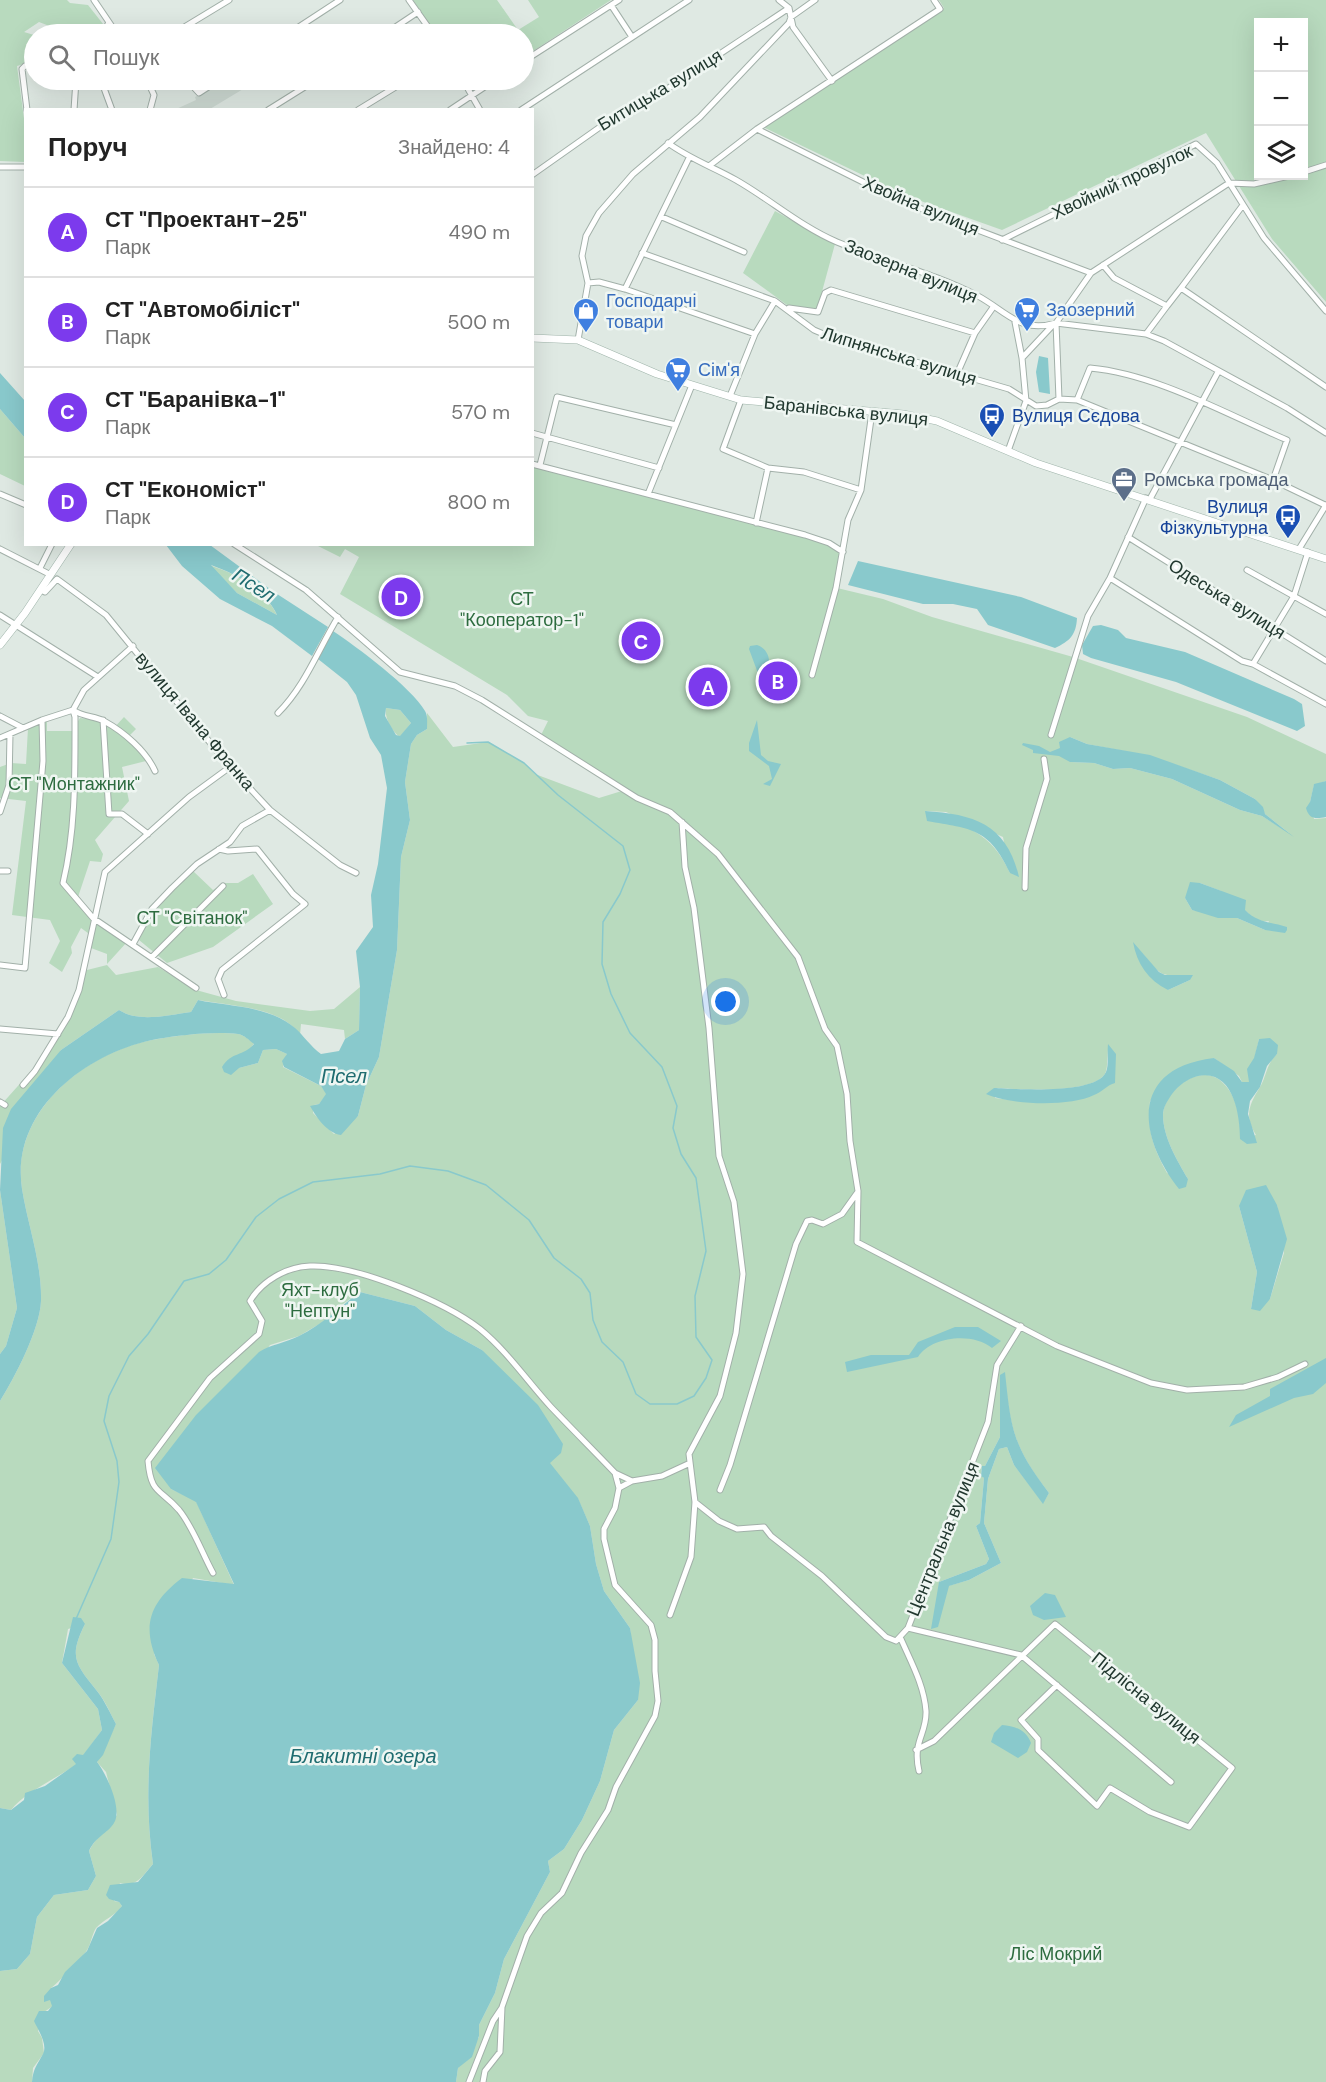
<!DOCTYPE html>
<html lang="uk">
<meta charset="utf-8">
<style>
body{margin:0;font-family:"DM Sans",sans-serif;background:#f6f6f6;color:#222}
.controls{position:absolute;right:18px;top:18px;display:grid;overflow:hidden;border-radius:0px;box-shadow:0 6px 24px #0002}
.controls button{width:54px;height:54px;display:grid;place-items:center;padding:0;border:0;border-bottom:2px solid #e0e0e0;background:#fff;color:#222;font:30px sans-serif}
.you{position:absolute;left:726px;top:1002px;width:21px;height:21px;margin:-15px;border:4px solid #fff;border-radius:50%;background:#1a73e8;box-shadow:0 0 0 9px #1a73e833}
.badge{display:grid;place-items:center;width:39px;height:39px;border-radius:50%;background:#7c3aed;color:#fff;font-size:20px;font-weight:700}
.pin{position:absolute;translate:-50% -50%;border:3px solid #fff;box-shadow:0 2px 6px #0006}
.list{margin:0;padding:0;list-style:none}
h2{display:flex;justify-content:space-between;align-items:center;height:78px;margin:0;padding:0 24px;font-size:26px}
h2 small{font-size:20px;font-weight:400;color:#767676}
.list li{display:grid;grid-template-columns:39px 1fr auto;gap:18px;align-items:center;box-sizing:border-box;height:90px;padding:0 24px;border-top:2px solid #e0e0e0}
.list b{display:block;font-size:22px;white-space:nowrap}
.list p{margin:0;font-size:20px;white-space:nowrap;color:#767676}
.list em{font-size:20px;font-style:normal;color:#767676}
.icon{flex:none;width:33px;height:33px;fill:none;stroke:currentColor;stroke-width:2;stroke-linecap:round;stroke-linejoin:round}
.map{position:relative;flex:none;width:1326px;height:2082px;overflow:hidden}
.search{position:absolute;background:#fff;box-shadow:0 6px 24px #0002;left:24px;top:24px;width:510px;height:66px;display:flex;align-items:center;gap:15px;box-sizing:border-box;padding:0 21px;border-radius:33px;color:#767676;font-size:22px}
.panel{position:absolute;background:#fff;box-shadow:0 6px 24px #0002;left:24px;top:108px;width:510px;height:438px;border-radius:0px}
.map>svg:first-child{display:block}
.built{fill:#cdd9d2}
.green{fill:#b8dabe;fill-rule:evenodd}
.water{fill:#89c9cc;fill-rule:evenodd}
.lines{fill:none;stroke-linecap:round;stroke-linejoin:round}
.stream{stroke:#89c9cc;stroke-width:1.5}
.street-casing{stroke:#a2b0a9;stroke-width:7}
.secondary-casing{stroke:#9fb4aa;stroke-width:8}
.street{stroke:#fff;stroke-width:5}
.secondary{stroke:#fff;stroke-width:7}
.labels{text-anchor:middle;stroke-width:5;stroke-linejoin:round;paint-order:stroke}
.street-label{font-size:18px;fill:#21382f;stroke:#eff6f2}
.shop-label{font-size:18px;fill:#366cbe;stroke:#eff6f2;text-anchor:start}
.transit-label{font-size:18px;fill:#164399;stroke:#eff6f2;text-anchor:start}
.service-label{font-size:18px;fill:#4e5e75;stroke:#eff6f2;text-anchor:start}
.park-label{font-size:18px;fill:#2d6c3f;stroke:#eff6f2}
.water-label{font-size:20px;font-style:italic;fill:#1f6c70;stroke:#eff6f2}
</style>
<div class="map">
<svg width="1326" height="2082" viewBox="0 0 1326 2082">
<rect width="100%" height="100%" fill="#dfe9e3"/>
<path class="built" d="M223,80H258L210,109L174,110L196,100L195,97Z"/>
<path class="green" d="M0,0H67L70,3L88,5L111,34H55L52,27L39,22L24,32L34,35V61L17,66L25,126V162L0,161Z
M413,0H497L518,30L539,17L528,0H611L524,57V34H436Z
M939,0H1326V302L1272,239L1206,133L1002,230L904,195L763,127L944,8ZM1258,22H1304V176H1258Z
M775,211L835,244L817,310L787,305L743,273Z
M0,409L25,438V486L0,474Z
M533,464L805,535L843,552L837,588L883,599L932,617L1073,657L1247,717L1326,754V781L1314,785L1310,802L1314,819L1326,818V2082H456L458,2068L479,2037V2025L495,1993L504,1959L550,1872L548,1861L564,1849L582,1820L600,1781L614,1730L638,1700L630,1628L604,1591L596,1564L590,1526L578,1499L549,1463L482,1350L446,1330L415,1306L360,1292L343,1304L333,1316L299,1336L270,1345L171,1489L196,1501L234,1585L193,1578L154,1654L159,1665C151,1734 143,1794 153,1864C143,1875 137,1888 120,1883L114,1901L119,1902L122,1906C115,1916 104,1919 96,1928C92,1934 91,1944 87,1950C84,1956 55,1986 51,1988L53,2006L44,2012L38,2031L42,2038L44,2053L33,2068L32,2082H0V1971L17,1969L30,1954L37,1917L54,1895L88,1890L96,1876L89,1851C96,1837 108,1828 117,1815L106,1772L97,1762L116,1724C110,1713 105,1700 97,1691C76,1664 68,1658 85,1624L68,1629L62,1663L98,1709L102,1730L83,1756L73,1759L77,1764C57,1778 25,1792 11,1810L0,1808V1401C15,1377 40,1329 41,1301C42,1263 28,1226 22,1189C10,1113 84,1053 152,1040C178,1035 213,1031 238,1034C244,1035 249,1040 254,1043L239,1068L258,1063L263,1050L276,1049L285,1053L287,1054L283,1067L321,1086L327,1094L319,1104L314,1105L313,1113L334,1134L358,1116L366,1085L379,1057L397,950L401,857L410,820L405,782L411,744L417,735L427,729V713L453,747L488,742L524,763L535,774L599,798L625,790L541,735L548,721L528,716L507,695L340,594L359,557L345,549L340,557L316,545L532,544ZM1070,737L1087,744L1150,756L1220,780L1255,799L1265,814L1289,833L1262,816L1240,810L1172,779L1130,768L1113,769L1094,763L1070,762L1082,753L1075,748ZM925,811L946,812L1003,837L1010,873C991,831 965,826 925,811ZM1200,883L1221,891L1259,922L1269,921L1265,930L1237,918L1192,910L1185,898ZM1139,950C1146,956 1155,971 1163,974C1173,977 1176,972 1190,980L1168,990ZM1259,1039L1277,1054C1266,1064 1267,1075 1260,1087C1249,1105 1244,1116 1256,1135L1241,1139C1240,1120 1238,1097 1223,1083C1202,1061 1164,1089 1163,1115C1163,1137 1177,1160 1188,1179L1167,1173C1153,1148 1147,1129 1150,1101L1214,1058L1239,1076L1242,1082H1249ZM1107,1050L1110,1084C1076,1109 1035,1103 995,1098L994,1088C1017,1089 1091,1095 1105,1074C1108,1068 1107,1057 1107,1050ZM1277,1205L1284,1253L1270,1299L1251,1309L1257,1272L1239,1206ZM1004,1373C1011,1429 1013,1447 1049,1493L1043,1503L1014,1465L1007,1447L999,1449L988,1479L984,1523L1001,1563L969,1580L948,1586L939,1582L986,1564L989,1559L976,1526L980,1523L984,1478L981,1475L982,1466H985L1000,1437Z
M209,565C237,574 264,588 277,615L237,593Z
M386,708L400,710L411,723L400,737C392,732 384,717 386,708Z
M124,717L136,729L126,739L150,760L122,767L129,801L95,840L103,854L101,862L90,861L78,897L80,905L127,942L107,964V954L91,948L92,936L81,928L71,947L72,953L62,972L49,963L60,941L50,920L12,915L26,801L0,798V767L11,763L26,764L28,728L47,721V731H72L80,718L102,721L113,729Z
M193,871L213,890L224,883H238L253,874L273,904L213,947L167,963L139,940C151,913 170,890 193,871Z
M107,965L116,975L158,967L196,990L236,1001L310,1011L334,1009L360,987L359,1030L345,1039L344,1030L301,1024L300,1035C281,1006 229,1006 198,1000L191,1012C168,1015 139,1023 119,1010L61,1050L0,1164V1106L34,1068L64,1022L83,971Z
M0,1190L17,1308L6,1346L0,1354Z"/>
<path class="water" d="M1039,356L1048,358L1050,394L1039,392L1036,372Z
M0,373L25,401V438L0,409Z
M166,545H210L274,592L328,627L312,656L272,626L220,599L182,566ZM211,565C236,574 265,589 277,615L237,593Z
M858,561L1021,597L1077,618C1076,635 1070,641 1055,648L988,625L977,609L953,604H923L848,585Z
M1101,625L1118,630L1126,638L1185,652L1294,699L1302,704L1305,726L1297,731L1176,682L1091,658L1083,654L1082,645L1093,626Z
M333,631C357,647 411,687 425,711C428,716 427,723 427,729L417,735L411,744L405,782L410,820L401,857L397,950L379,1057L366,1085L358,1116L341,1135C327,1133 317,1118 310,1106L319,1104L326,1094L321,1086L284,1067L282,1061L287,1054L276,1049L263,1050L258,1063L239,1068L231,1075L224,1072L222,1067C232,1051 243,1057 254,1044C249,1040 244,1035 238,1034C215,1031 180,1035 157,1039C87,1052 10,1110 22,1189C28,1226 42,1263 41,1301C40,1329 15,1377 0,1401V1354L6,1346L17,1308L0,1190L3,1128L11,1109L61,1050L119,1010C139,1023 168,1015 191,1012L198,1000C230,1007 268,1005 295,1028C304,1036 310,1046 321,1054L339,1051L345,1039L359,1030L360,987L356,951L373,927L371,895L378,864L387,788L381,755L370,738L356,695L347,682L318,659ZM386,708L400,710L411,723L400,736L396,735L385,716Z
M757,645C771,650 772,666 765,678L759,676L749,649L750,646Z
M757,720L761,755L768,761L781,764L770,786L763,784L772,779L769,766L749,751V743Z
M1070,737L1087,744L1150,755L1220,780L1255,799L1263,807L1265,814L1294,837L1262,816L1240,810L1172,779L1130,768L1113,769L1094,763L1070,762L1059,756L1033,753V750L1022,745L1023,743L1039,746L1050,752L1060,748L1059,742Z
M1326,781V817C1315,819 1309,819 1306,808L1310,802L1314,784Z
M925,811C975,814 1007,825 1019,877L1010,873C989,828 972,829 927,821Z
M1190,882L1200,883L1246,900L1245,910C1258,923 1271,922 1287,927V930L1285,933L1265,930L1237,918H1218L1192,910L1185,898Z
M1133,942L1159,972L1165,975H1193L1190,980L1168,990C1148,980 1137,964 1133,942Z
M1270,1038L1278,1045L1277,1054L1267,1066L1260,1087L1250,1101L1248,1114L1257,1143L1247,1144L1240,1139C1240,1114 1233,1069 1198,1076C1187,1079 1179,1085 1172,1094C1168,1100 1163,1107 1163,1115C1163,1137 1177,1160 1188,1179L1186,1187L1179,1189C1137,1135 1130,1068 1214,1058L1234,1071L1242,1082H1249L1247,1069L1254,1058L1259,1039Z
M1108,1044L1116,1054L1115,1083C1107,1085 1102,1092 1094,1095C1070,1107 1010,1105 986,1094L994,1088C1016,1089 1096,1095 1106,1072C1109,1065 1107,1053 1108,1044Z
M1266,1185L1277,1205L1287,1239L1270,1299L1260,1311L1251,1309L1257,1272L1239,1206L1246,1190Z
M360,1292L415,1306L446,1330L482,1350L538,1405L563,1444L561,1453L550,1463L578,1498L590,1526L596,1564L604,1591L630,1628L640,1683L638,1700L614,1730L600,1781L582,1820L564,1849L548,1861L550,1872L504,1959L495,1993L479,2025V2036L472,2057L458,2068L456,2082H32C33,2069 37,2065 43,2054C48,2044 38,2030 34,2021L39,2011H48L52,2006L50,2000L44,2002V1996L51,1988L58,1985L65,1972L87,1951L97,1928L108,1921L122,1906L119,1902L109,1899L106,1895L110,1885L138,1882L153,1864C143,1793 151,1735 159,1665C141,1627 149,1603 182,1578L234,1584L196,1502L171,1489L155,1468L196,1415L259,1352C272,1344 285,1343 299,1336C322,1325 339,1307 360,1292Z
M955,1327H978L1001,1341L992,1348C973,1332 931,1336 918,1357L847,1372L845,1362L871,1355H909L918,1342Z
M1326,1358V1383L1313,1394L1294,1398L1229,1427L1236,1415L1270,1396V1389Z
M1005,1372C1011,1430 1013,1446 1049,1493L1043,1504L1014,1465L1007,1447L999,1449L988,1479L984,1523L1001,1563L969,1580L949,1586L938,1627L931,1629L939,1582L986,1564L989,1559L976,1526L980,1523L984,1478L981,1476L982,1466H985L1000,1437V1375Z
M1045,1593L1055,1595L1066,1617L1044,1620L1033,1615L1030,1606Z
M73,1617L81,1618L85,1624C68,1658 76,1664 97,1691C105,1701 110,1713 116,1724L103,1755L97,1762C106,1773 123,1809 114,1823C107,1834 96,1836 89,1851L96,1876L88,1890L54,1895L37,1917L30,1954L17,1969L0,1971V1808L11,1810L24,1800L25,1793L45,1786L76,1764L72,1759L77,1754L83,1755L102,1730L98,1709L62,1663Z
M1002,1725C1015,1726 1026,1730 1031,1743L1027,1752L1018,1758L991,1742L994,1733Z"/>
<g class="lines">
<path class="stream" d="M76,1619L111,1539L119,1482L117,1461L104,1421L109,1396L129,1356L148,1334L184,1281L209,1274L226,1260L256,1217L279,1199L313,1182L380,1174L410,1166L448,1171L486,1185L529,1220L554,1258L581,1279L590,1293L593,1320L602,1342L623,1362L636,1394L650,1404H677L694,1396L706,1378L712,1360L696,1337L695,1296L706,1251L696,1178L681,1154L673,1128L677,1106L662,1067L630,1033L611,994L602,964L603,922L620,894L630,870L623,846L558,795L524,763L488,742L467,743"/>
<defs>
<path id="street" d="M94,0L117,34
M409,0L433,34
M779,0L789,8L793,27L832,81
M611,5L632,37
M103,34L108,24
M173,34L229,0
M288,34L340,0
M385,34L418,12
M524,61L619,0
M101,80L112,110
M147,80L154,95L150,110
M187,80L199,93L219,80
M463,80L480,110
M27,110L22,69L25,66L34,64
M74,110L76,80
M268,110L316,80
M358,110L407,80
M450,110L495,80
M521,110L689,0
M757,129L901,201L1091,273
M668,143C690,159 713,167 736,180C771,200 800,226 837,242C883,261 934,273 978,296C1006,311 1020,334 1056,323L1146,334L1164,341L1287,408L1326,433
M709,166L757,129L940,9L934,0
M0,167H26
M1304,172L1326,165
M532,175L600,127L658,95L789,8
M1229,183L1254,184L1289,176
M662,217L744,252
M1002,240L1196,144L1217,163L1264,238L1326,311
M642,253L775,301L814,330L833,338L1009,389L1036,406L1047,405L1059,399
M1103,265L1114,278L1167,306L1181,288L1326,387
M588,283L599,282L625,289L755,334
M1181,288L1243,205
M625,289L689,158
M789,308L818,312L825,293L831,290L975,333
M1015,322L1022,358
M1146,334L1167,306
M578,340L588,283L582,256L586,236L599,213L633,174L700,117L789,23L791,17L815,0
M957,374L975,333L994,306
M730,396L755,334L775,301
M1059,399L1056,323L1091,273L1229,183
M1059,399L1077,400L1273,480L1325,505
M741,400L723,449L768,468L804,472L861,490
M1077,400L1090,368C1156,374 1226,414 1287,440L1273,480
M532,433L659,468
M1008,451L1026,401L1022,358L1052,326
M532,464L805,535L829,543L843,552
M540,465L557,397L676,425
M0,494L26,505
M648,494L692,385
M1150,499L1218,372
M756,523L768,468
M1128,537L1326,661
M234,544L306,590L400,672L455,686L482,700L637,798L670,812L718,854L798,957L825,1029L837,1046L847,1094L850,1141L858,1191L857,1242L1057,1346L1151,1383L1187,1390L1244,1387L1278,1377L1305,1364
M0,549L51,575
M1299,549L1326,505
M40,568L52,544
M1247,570L1326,614
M1110,578L1242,661L1253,664L1326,704
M41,590L45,592L57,579L106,615L230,767L270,810L340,865L356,873
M0,615L98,677
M1253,664L1294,596L1308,552
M812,675L836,588L848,520L861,490L872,412
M278,713C305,686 318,650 338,617
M0,716L23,728
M103,720L109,814H122L148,834
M1051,735L1088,616L1110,578L1146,498
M0,738L42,720L73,710L84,690L133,646
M155,771C146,751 124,732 104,721C94,716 83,717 73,710L75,717C75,773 76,829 63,883L93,918L196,988
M0,812L9,785L10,734
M219,849L228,851L257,849L293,894L305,904L222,970L218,979L224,995
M0,871H8
M1025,888L1026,848L1047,779L1044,759
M133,944L152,909L172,888L197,864L230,842L242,826L270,810
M152,957L223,886
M0,965L25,968L43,761L42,720
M0,1029L58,1034
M23,1085L35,1071L68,1017L79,990L105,872L189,797L230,767
M0,1102L5,1105
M615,1473L619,1488
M720,1490L730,1465L796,1244L807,1221L812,1220L823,1224L842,1214L857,1193
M695,1502L719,1521L737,1529L764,1527L771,1536L822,1576L886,1637L896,1641L908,1628L988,1422L997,1365L1021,1326
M213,1573C202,1553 193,1527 179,1510C160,1488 151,1495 148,1461L210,1378L259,1334L262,1321L250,1301C262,1281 286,1267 310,1266C355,1264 445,1302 480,1329C507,1351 528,1382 551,1407C572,1429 594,1451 615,1473L632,1481
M670,1615L691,1557L695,1502L689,1454L720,1396L736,1333L743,1274L734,1202L719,1156L709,1028L694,908L685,867L682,822
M908,1628L1021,1655L1171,1782
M901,1639C911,1662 924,1685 926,1711C927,1734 912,1741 919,1771
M916,1750L934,1741L1055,1624L1232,1768L1189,1827L1150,1812L1110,1788L1097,1806L1038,1750V1739L1021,1720L1057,1685
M469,2082L493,2021L501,2009
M483,2082L485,2071L500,2052L502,2007L527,1936L541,1913L562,1893L581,1853L608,1810L616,1787L655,1716L658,1701L655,1671V1640L651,1625L615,1585L604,1539V1529L615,1508L619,1488L632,1481L662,1476L688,1464"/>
<path id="secondary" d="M532,338L578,340L657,374L741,400L903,414L937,421L1036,463L1326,559
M0,645L25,613L71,544"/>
</defs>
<use href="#street" class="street-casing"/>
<use href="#secondary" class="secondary-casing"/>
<use href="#street" class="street"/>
<use href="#secondary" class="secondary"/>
</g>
<defs>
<symbol id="supermarket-pin" viewBox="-11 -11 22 30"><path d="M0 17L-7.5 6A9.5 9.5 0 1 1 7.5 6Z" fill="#3f7fe0" stroke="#eff6f2"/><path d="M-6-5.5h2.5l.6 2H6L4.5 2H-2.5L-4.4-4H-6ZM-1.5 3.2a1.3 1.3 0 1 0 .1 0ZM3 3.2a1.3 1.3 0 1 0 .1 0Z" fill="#fff"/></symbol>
<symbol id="shop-pin" viewBox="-11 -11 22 30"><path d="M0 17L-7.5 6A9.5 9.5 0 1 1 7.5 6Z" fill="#3f7fe0" stroke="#eff6f2"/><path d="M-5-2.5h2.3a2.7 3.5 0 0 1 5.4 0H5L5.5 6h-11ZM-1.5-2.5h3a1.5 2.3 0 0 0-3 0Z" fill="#fff"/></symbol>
<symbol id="bus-pin" viewBox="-11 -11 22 30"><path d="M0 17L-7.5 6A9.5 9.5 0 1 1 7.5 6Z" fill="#1a4fb4" stroke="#eff6f2"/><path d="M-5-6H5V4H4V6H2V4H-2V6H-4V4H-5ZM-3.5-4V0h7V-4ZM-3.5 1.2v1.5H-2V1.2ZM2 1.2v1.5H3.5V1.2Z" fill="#fff"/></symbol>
<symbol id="office-pin" viewBox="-11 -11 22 30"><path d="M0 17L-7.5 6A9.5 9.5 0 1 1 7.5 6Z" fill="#5c6f8a" stroke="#eff6f2"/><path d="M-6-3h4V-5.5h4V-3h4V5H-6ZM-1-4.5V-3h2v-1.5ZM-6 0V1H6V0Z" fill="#fff"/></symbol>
</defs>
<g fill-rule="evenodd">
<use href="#supermarket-pin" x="1012" y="295" width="30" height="40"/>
<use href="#shop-pin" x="571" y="296" width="30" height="40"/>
<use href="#supermarket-pin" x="663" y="355" width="30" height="40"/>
<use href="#bus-pin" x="977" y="401" width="30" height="40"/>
<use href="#office-pin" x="1109" y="465" width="30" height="40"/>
<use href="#bus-pin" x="1273" y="502" width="30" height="40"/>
</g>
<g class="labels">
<g class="street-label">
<text transform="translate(660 90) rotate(-31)" y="6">Битицька вулиця</text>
<text transform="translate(1122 182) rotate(-25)" y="6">Хвойний провулок</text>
<text transform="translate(921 206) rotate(23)" y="6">Хвойна вулиця</text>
<text transform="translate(911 271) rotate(22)" y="6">Заозерна вулиця</text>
<text transform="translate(899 356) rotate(17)" y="6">Липнянська вулиця</text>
<text transform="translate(846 411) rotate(6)" y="6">Баранівська вулиця</text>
<text transform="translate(1227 599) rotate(32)" y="6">Одеська вулиця</text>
<text transform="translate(195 721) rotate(50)" y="6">вулиця Івана Франка</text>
<text transform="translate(943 1539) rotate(-68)" y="6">Центральна вулиця</text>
<text transform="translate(1146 1698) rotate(39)" y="6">Підлісна вулиця</text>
</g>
<g class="shop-label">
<text x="606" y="307">Господарчі<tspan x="606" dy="21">товари</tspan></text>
<text x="1046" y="316">Заозерний</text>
<text x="698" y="376">Сім'я</text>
</g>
<g class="transit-label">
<text x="1012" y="422">Вулиця Сєдова</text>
<text x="1268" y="513" text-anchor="end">Вулиця<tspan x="1268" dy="21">Фізкультурна</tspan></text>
</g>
<g class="service-label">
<text x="1144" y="486">Ромська громада</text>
</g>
<g class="park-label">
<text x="522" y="605">СТ<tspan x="522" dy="21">"Кооператор-1"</tspan></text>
<text x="74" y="790">СТ "Монтажник"</text>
<text x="192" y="924">СТ "Світанок"</text>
<text x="320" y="1296">Яхт-клуб<tspan x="320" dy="21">"Нептун"</tspan></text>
<text x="1056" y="1960">Ліс Мокрий</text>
</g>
<g class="water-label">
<text transform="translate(254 585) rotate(32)" y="7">Псел</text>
<text x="344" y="1083">Псел</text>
<text x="363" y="1763">Блакитні озера</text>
</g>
</g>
</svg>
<div class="controls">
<button>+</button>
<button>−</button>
<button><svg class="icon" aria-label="layers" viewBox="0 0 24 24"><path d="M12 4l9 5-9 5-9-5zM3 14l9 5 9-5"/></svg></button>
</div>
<div class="you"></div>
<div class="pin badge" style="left:708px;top:687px">A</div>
<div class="pin badge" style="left:778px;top:681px">B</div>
<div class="pin badge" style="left:641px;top:641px">C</div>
<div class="pin badge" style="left:401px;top:597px">D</div>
<div class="search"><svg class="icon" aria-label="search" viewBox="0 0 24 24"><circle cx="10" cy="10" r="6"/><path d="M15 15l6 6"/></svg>Пошук</div>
<section class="panel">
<h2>Поруч<small>Знайдено: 4</small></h2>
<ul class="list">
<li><span class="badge">A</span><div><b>СТ &quot;Проектант-25&quot;</b><p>Парк</p></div><em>490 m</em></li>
<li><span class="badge">B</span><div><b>СТ &quot;Автомобіліст&quot;</b><p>Парк</p></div><em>500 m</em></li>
<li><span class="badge">C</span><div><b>СТ &quot;Баранівка-1&quot;</b><p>Парк</p></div><em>570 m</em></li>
<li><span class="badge">D</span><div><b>СТ &quot;Економіст&quot;</b><p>Парк</p></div><em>800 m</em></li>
</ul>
</section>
</div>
